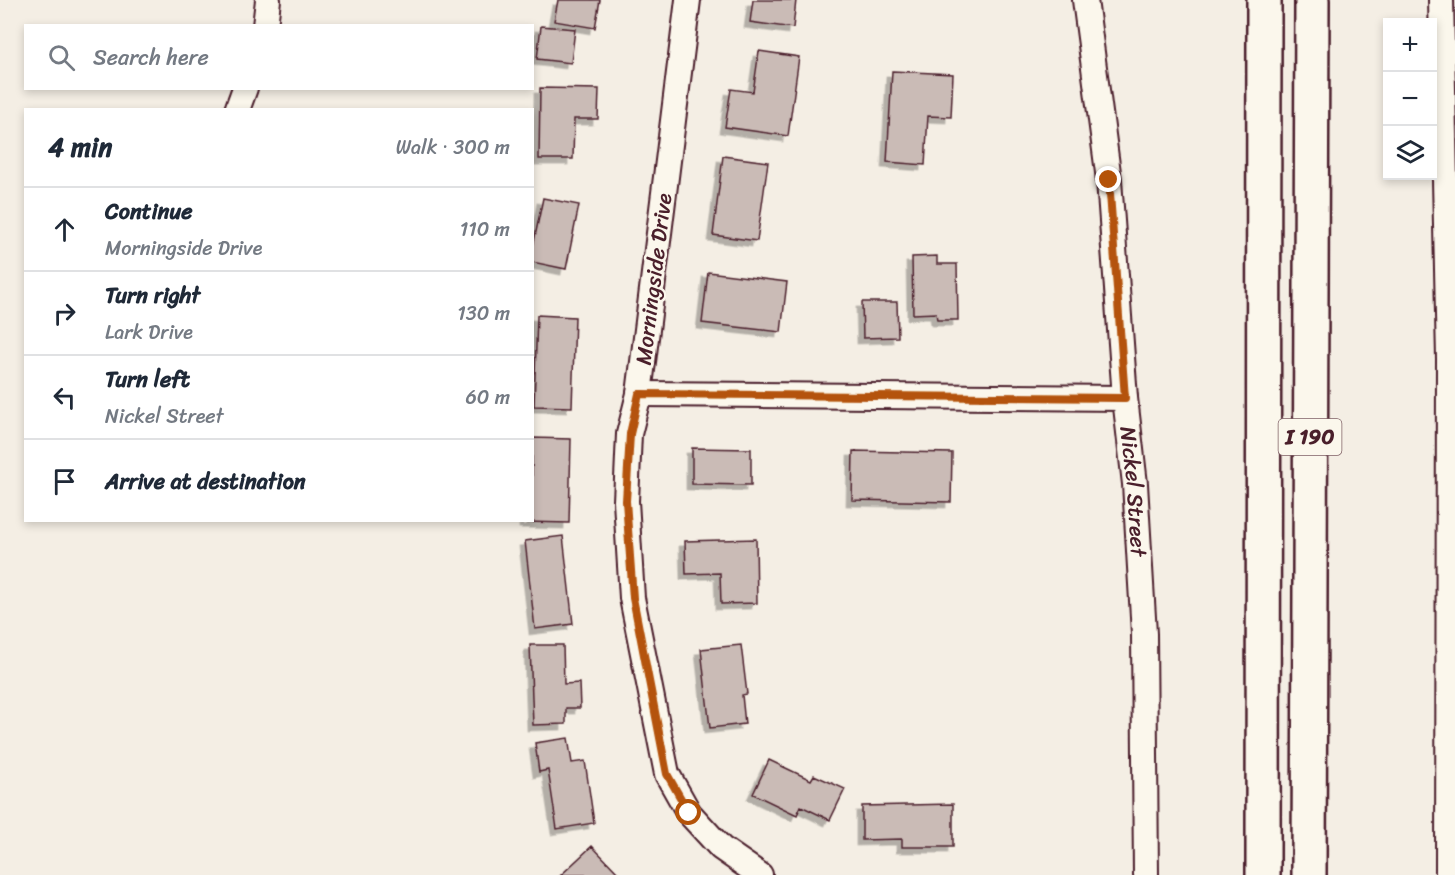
<!DOCTYPE html>
<meta charset="utf-8">
<style>
body{margin:0;font-family:Sriracha,sans-serif;background:#f6f6f7;color:#1f2937}
.controls{position:absolute;right:18px;top:18px;display:grid;overflow:hidden;border-radius:0px;box-shadow:0 3px 9px #0003}
.controls button{width:54px;height:54px;display:grid;place-items:center;padding:0;border:0;border-bottom:2px solid #e0e1e3;background:#fff;color:#1f2937;font:30px sans-serif}
.stop{position:absolute;width:18px;height:18px;margin:-14px;border:4px solid #b45309;border-radius:50%;background:#fff}
.stop.end{background:#b45309;border-color:#fff;box-shadow:0 2px 6px #0008}
.list{margin:0;padding:0;list-style:none}
h2{display:flex;justify-content:space-between;align-items:center;height:78px;margin:0;padding:0 24px;font-size:26px}
h2 small{font-size:20px;font-weight:400;color:#747a83}
.list li{display:grid;grid-template-columns:39px 1fr auto;gap:18px;align-items:center;box-sizing:border-box;height:84px;padding:0 24px;border-top:2px solid #e0e1e3}
.list b{display:block;font-size:22px;white-space:nowrap}
.list p{margin:0;font-size:20px;white-space:nowrap;color:#747a83}
.list em{font-size:20px;font-style:normal;color:#747a83}
.icon{flex:none;width:33px;height:33px;fill:none;stroke:currentColor;stroke-width:2;stroke-linecap:round;stroke-linejoin:round}
.map{position:relative;flex:none;width:1455px;height:875px;overflow:hidden}
.search{position:absolute;background:#fff;box-shadow:0 3px 9px #0003;left:24px;top:24px;width:510px;height:66px;display:flex;align-items:center;gap:15px;box-sizing:border-box;padding:0 21px;border-radius:0px;color:#747a83;font-size:22px}
.panel{position:absolute;background:#fff;box-shadow:0 3px 9px #0003;left:24px;top:108px;width:510px;height:414px;border-radius:0px}
.map>svg:first-child{display:block}
.building{fill:#cabbb6;stroke:#4a1f2b;stroke-width:1.5;filter:url(#shadow)}
.lines{fill:none;stroke-linecap:round;stroke-linejoin:round}
.minor-casing{stroke:#4a1f2b;stroke-width:28}
.highway-casing{stroke:#4a1f2b;stroke-width:38}
.minor{stroke:#fbf7ec;stroke-width:24}
.highway{stroke:#fbf7ec;stroke-width:33}
.route{stroke:#b45309;stroke-width:8}
.labels{text-anchor:middle;stroke-width:5;stroke-linejoin:round;paint-order:stroke}
.shield{fill:#fbf7ec;stroke:#7f6065;stroke-width:1.5}
.shield-label{font-size:21px;font-weight:bold;fill:#4a1f2b}
.street-label{font-size:22px;fill:#4a1f2b;stroke:#fbf7ec}
</style>
<div class="map">
<svg width="1455" height="875" viewBox="0 0 1455 875">
<defs>
<filter id="shadow"><feDropShadow dx="-5.5" dy="5.5" stdDeviation="0" flood-color="#0004"/></filter>
</defs>
<rect width="100%" height="100%" fill="#f4eee4"/>
<filter id="ink" filterUnits="userSpaceOnUse"><feTurbulence type="fractalNoise" baseFrequency=".0167" numOctaves="2"/><feDisplacementMap in="SourceGraphic" scale="12" xChannelSelector="R" yChannelSelector="G"/><feConvolveMatrix kernelMatrix="1 2 1 2 8 2 1 2 1" color-interpolation-filters="sRGB"/></filter>
<g filter="url(#ink)">
<path class="building" d="M558,0H600L595,28L554,21Z
M753,0H796L793,28L750,22Z
M541,26L575,29L571,63L537,59Z
M759,51L799,57L788,136L725,127L731,89L753,92Z
M892,71L953,74L951,117L928,116L925,165L887,162Z
M540,88L599,89L598,119H574L573,159H539Z
M723,156L768,162L757,241L713,235Z
M543,198L579,205L566,269L532,262V251Z
M937,256V264H957L958,320H937L936,313L913,314L912,257Z
M708,272L787,282L781,332L702,323Z
M862,302H897L898,337L863,338Z
M537,315L575,317L572,407L534,406Z
M532,438L571,439L569,523L525,522V520H532Z
M692,448L751,449V485L692,484Z
M853,451L952,453L951,502L852,500Z
M563,536L573,624L535,629L525,541Z
M756,539L757,603L721,604L720,573L686,574L685,541Z
M530,645H563L564,684L579,683L580,708H566V724L533,725Z
M741,645L747,694L742,695L745,724L710,728L701,649Z
M568,738L572,763L585,761L594,823L557,829L548,770L539,772L535,743Z
M769,760L811,780L814,775L845,789L830,820L801,806L797,815L753,794Z
M953,804V847H902V839L862,840V806Z
M592,846L618,873L616,875H561Z"/>
<g class="lines">
<defs>
<g id="minor">
<path d="M688,0L639,394L629,434L626,501L632,598L667,774L689,813L721,848L760,875"/>
<path id="s1" d="M1085,0L1109,180L1125,398L1135,484L1144,634L1146,875"/>
<path d="M1441,0L1449,359L1448,875"/>
<path d="M265,26L268,0"/>
<path d="M237,110L245,88"/>
<path d="M639,394L1125,398"/>
</g>
<path id="highway" d="M1263,875L1264,0
M1309,875L1312,0"/>
</defs>
<use href="#minor" class="minor-casing"/>
<use href="#highway" class="highway-casing"/>
<use href="#minor" class="minor"/>
<use href="#highway" class="highway"/>
</g>
</g>
<g class="lines" filter="url(#ink)">
<path class="route" d="M689,813L667,774L633,598L626,501L630,434L639,394L1125,398L1109,180"/>
</g>
<g class="labels">
<rect class="shield" x="1278.5" y="419" width="63" height="36" rx="4.5"/>
<g class="shield-label">
<text x="1310" y="444">I 190</text>
</g>
<g class="street-label">
<text transform="translate(653 279) rotate(-83)" y="8">Morningside Drive</text>
<text dy="8" stroke="none"><textPath href="#s1" startOffset="494">Nickel Street</textPath></text>
</g>
</g>
</svg>
<div class="controls">
<button>+</button>
<button>−</button>
<button><svg class="icon" aria-label="layers" viewBox="0 0 24 24"><path d="M12 4l9 5-9 5-9-5zM3 14l9 5 9-5"/></svg></button>
</div>
<div class="stop" style="left:689px;top:813px"></div>
<div class="stop end" style="left:1109px;top:180px"></div>
<div class="search"><svg class="icon" aria-label="search" viewBox="0 0 24 24"><circle cx="10" cy="10" r="6"/><path d="M15 15l6 6"/></svg>Search here</div>
<section class="panel">
<h2>4 min<small>Walk · 300 m</small></h2>
<ul class="list">
<li><svg class="icon" aria-label="ahead" viewBox="0 0 24 24"><path d="M12 20V5M6 11l6-6 6 6"/></svg><div><b>Continue</b><p>Morningside Drive</p></div><em>110 m</em></li>
<li><svg class="icon" aria-label="right" viewBox="0 0 24 24"><path d="M7 20v-9h11M14 6l5 5-5 5"/></svg><div><b>Turn right</b><p>Lark Drive</p></div><em>130 m</em></li>
<li><svg class="icon" aria-label="left" viewBox="0 0 24 24"><path d="M17 20v-9H6M10 6l-5 5 5 5"/></svg><div><b>Turn left</b><p>Nickel Street</p></div><em>60 m</em></li>
<li><svg class="icon" aria-label="arrive" viewBox="0 0 24 24"><path d="M6 21V4h12l-3 4 3 4H6"/></svg><div><b>Arrive at destination</b></div></li>
</ul>
</section>
</div>
